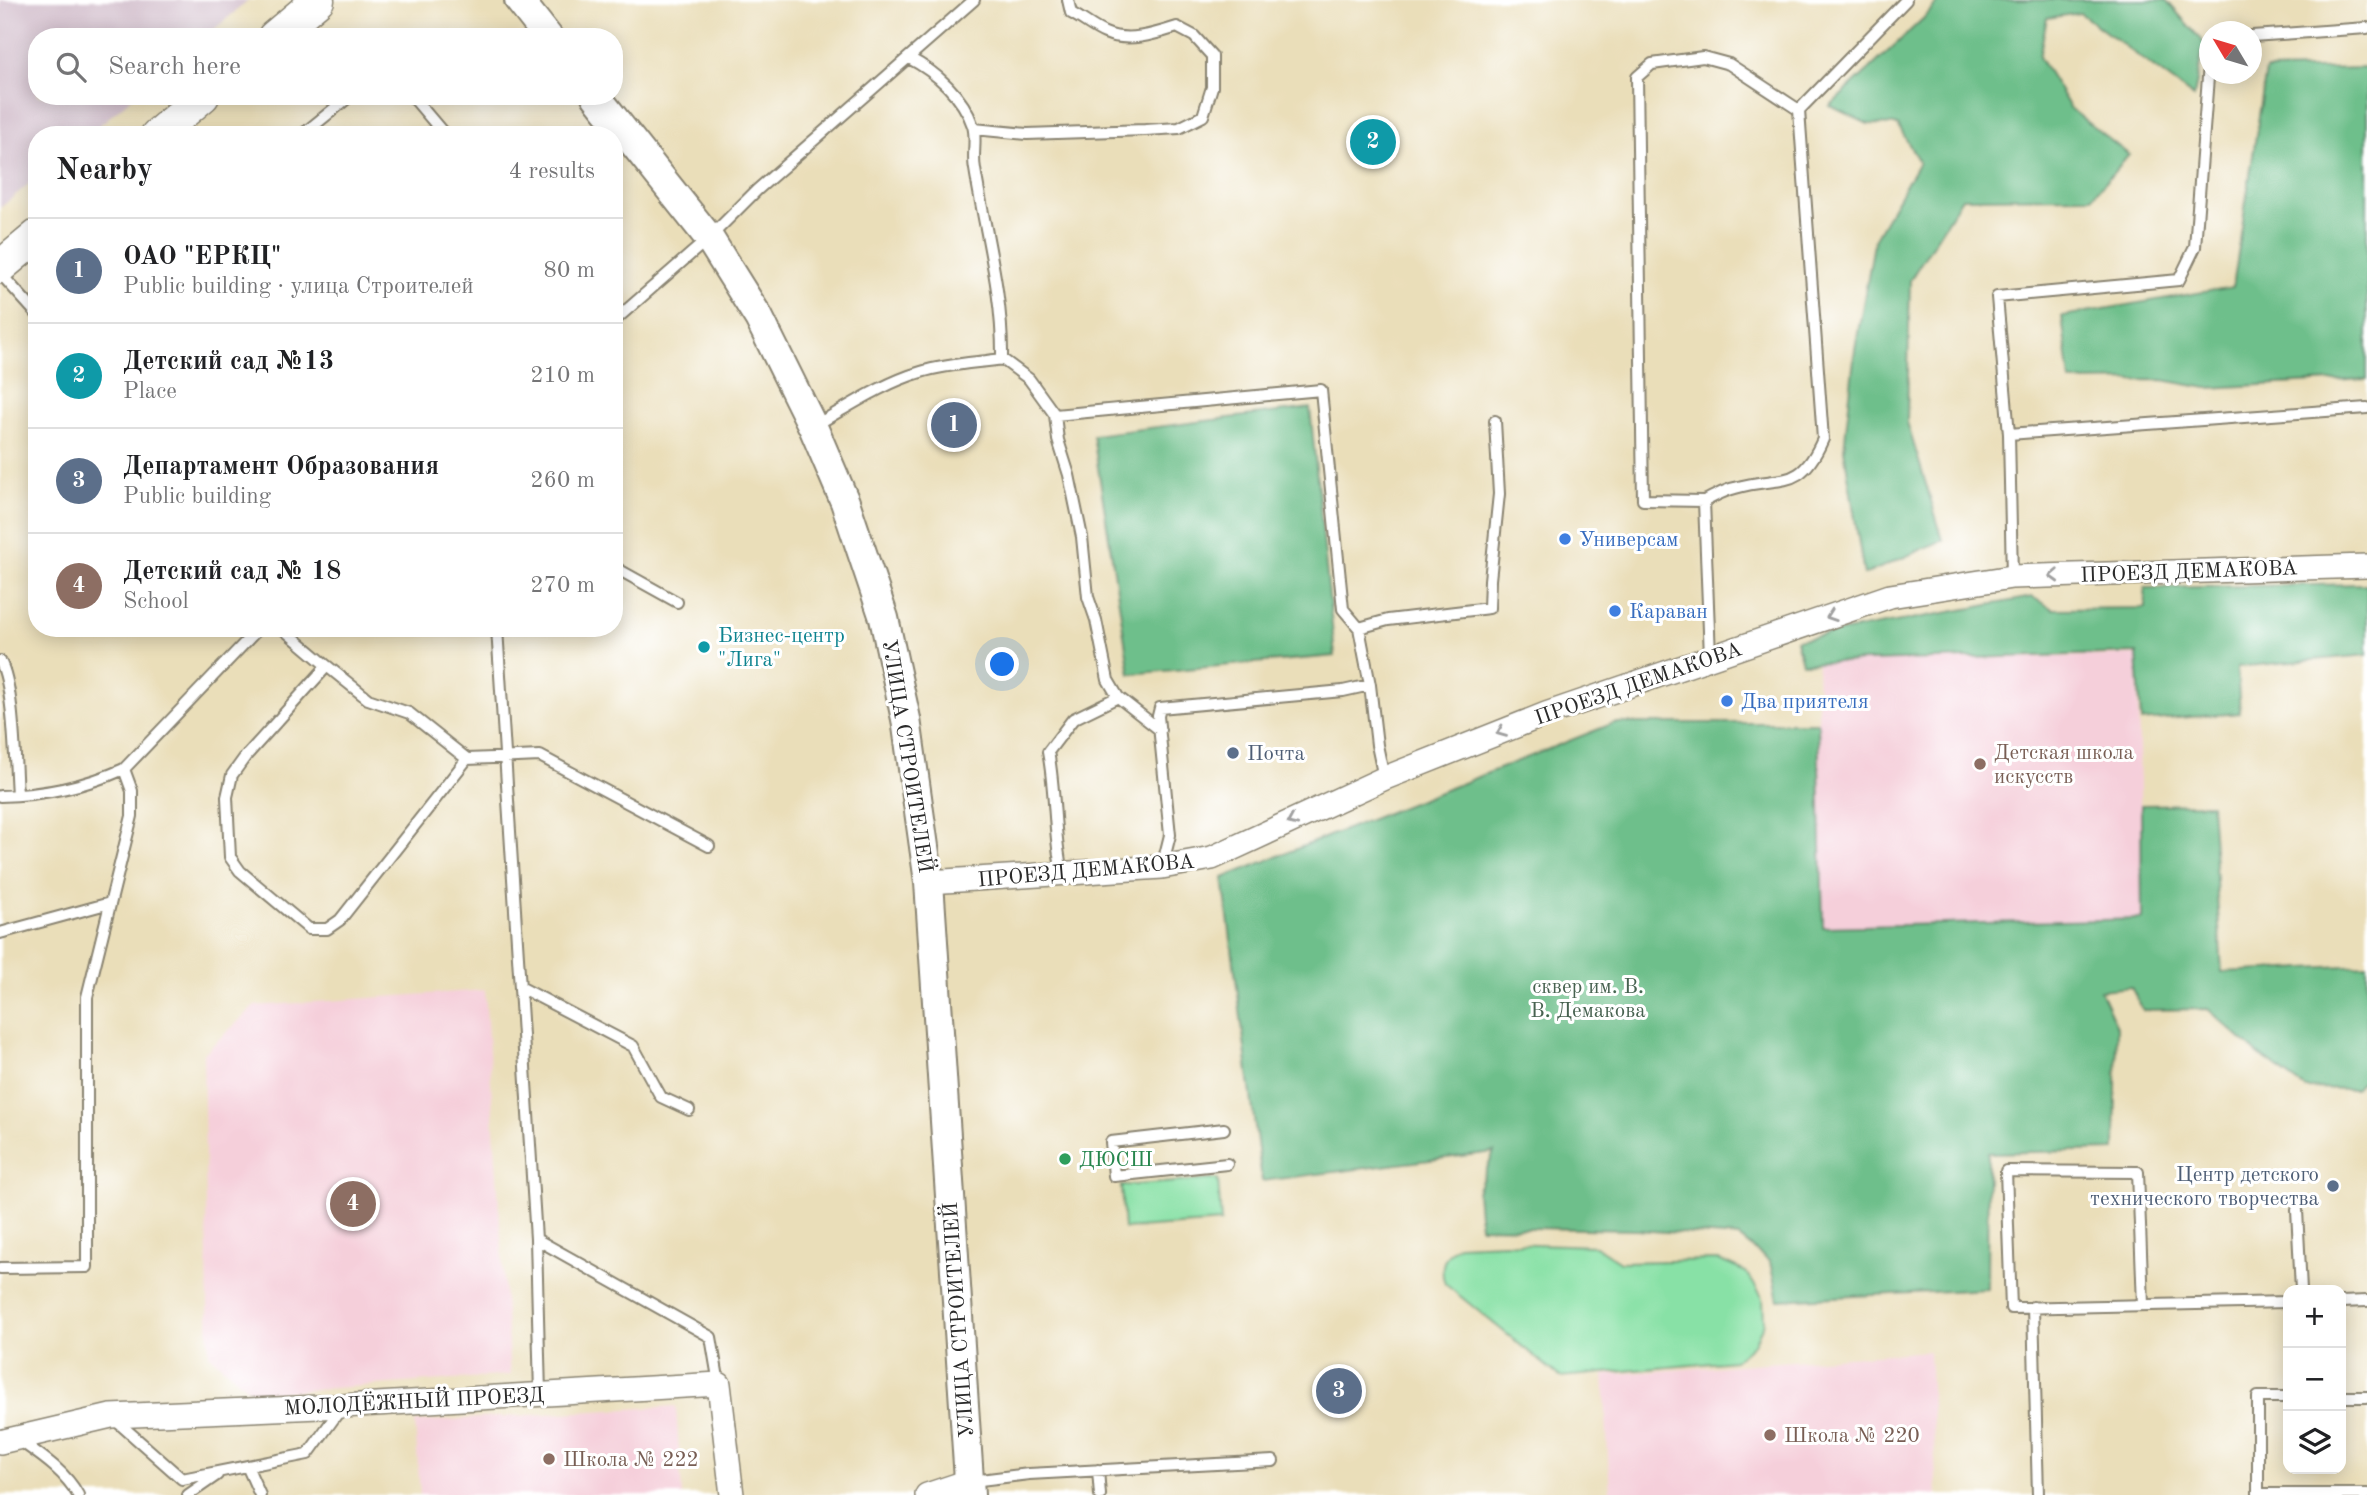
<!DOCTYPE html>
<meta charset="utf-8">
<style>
body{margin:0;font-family:"Old Standard TT",serif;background:#f6f6f6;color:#202124}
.controls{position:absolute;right:21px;bottom:21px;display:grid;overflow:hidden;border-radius:14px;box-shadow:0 4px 18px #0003}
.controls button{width:63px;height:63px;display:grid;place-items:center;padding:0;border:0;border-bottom:2px solid #e0e0e0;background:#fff;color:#202124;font:35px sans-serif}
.compass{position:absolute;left:2199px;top:21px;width:63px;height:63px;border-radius:50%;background:#fff;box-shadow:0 4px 18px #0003;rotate:308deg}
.you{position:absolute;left:1003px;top:665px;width:24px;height:24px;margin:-18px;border:5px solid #fff;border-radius:50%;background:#1a73e8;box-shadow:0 0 0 10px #1a73e833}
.badge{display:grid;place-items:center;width:46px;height:46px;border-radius:50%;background:#2563eb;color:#fff;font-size:23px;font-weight:700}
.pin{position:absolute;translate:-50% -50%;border:4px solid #fff;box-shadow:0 2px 7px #0006}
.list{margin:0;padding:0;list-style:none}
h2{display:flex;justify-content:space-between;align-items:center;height:91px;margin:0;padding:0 28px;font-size:30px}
h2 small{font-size:23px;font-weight:400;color:#757577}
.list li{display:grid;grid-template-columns:46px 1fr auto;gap:21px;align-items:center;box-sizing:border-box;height:105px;padding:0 28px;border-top:2px solid #e0e0e0}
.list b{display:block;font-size:26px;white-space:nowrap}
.list p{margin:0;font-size:23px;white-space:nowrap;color:#757577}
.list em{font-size:23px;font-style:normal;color:#757577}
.icon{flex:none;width:38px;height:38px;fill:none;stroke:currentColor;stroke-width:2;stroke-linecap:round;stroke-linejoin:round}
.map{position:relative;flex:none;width:2367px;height:1495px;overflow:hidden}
.search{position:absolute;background:#fff;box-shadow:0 4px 18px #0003;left:28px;top:28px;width:595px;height:77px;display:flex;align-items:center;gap:18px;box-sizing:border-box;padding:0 24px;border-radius:28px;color:#757577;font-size:26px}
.panel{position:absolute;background:#fff;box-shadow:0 4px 18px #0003;left:28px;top:126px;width:595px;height:511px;border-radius:28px}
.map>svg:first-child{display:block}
.built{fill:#f5cfda}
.industrial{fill:#d1bdcb}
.green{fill:#88e1a6;stroke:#5a8668;stroke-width:2}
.forest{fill:#6ebf8b;stroke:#4c755b;stroke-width:2}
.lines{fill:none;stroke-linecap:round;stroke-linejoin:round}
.service-casing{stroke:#8a8472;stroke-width:14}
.minor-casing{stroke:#8a8472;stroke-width:26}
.tertiary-casing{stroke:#8a8472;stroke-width:32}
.secondary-casing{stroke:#8a8472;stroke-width:35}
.service{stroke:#fff;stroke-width:10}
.minor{stroke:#fff;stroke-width:23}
.tertiary{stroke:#fff;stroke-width:28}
.secondary{stroke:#fff;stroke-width:32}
.oneway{stroke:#a0a0a0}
.shop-dot{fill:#3f7fe0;stroke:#fff;stroke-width:2.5}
.culture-dot{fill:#0f9aa8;stroke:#fff;stroke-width:2.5}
.service-dot{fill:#5c6f8a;stroke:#fff;stroke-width:2.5}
.education-dot{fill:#8d6e63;stroke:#fff;stroke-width:2.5}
.leisure-dot{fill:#2e9e5b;stroke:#fff;stroke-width:2.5}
.labels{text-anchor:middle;stroke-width:6;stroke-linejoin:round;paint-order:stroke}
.shop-label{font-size:21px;fill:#366cbe;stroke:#fff;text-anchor:start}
.street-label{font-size:21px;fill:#2b2b2b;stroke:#fff}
.culture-label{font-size:21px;fill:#0d838f;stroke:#fff;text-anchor:start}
.education-label{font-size:21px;fill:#785e54;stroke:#fff;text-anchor:start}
.service-label{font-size:21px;fill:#4e5e75;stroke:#fff;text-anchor:start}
.park-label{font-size:21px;fill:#476250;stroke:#fff}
.leisure-label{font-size:21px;fill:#27864d;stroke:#fff;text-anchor:start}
</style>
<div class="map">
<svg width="2367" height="1495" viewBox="0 0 2367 1495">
<rect width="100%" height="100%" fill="#fff"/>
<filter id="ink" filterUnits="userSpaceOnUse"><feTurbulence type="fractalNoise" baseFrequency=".0143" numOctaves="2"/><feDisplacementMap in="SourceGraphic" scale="14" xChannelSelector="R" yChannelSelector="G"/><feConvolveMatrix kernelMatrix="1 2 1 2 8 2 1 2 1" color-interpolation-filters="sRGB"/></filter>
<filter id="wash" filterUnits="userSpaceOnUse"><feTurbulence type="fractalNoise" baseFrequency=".00686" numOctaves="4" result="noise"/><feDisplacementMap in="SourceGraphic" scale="28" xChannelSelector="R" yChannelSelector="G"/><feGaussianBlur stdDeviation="1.57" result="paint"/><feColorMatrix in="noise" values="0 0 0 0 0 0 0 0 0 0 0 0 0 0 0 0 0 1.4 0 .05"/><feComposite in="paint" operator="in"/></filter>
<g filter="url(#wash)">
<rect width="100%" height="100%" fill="#eadeb9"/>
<path class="built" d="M2137,655L2143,919L1823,927L1817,663Z
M485,990L510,1375L254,1394L209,1354L203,1054L255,1006Z
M1929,1351L1937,1495H1610L1604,1375Z
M676,1406L682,1495H420L415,1422Z"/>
<path class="industrial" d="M0,0H249L205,37H37V96H134L88,135H37V177L0,208Z"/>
<path class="green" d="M1218,1179L1221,1222L1124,1229L1121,1186Z
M1505,1243L1595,1246L1620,1262L1718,1260L1746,1272L1763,1298L1764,1323L1754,1344L1734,1361L1560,1377L1445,1284C1439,1268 1444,1254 1458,1245Z"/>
<path class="forest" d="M1939,0H2166L2204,43L2194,97L2080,13L2047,18L2039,57L2071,109L2129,155L2092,197L1962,198L1910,280L1907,422L1943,540L1864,575L1844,449L1855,349L1875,238L1919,162L1898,125L1868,124L1830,106L1927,15Z
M2367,68V379L2207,388L2162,380L2070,381L2062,316L2233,287L2266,70Z
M1310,408L1335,656L1130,674L1093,435Z
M2367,584V655L2237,667L2240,713L2141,721L2137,653L1802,663L1796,640L2032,597L2053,609L2146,608L2145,588Z
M1614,723H1818L1823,927L2142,919L2141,805L2211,804L2222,972L2367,965V1077L2355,1089L2305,1088L2258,1054L2208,1009L2143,1010L2131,987L2100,990L2117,1027L2115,1150L1988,1153L1987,1289L1778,1300L1770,1262L1739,1237L1637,1230L1480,1227L1477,1192L1494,1152L1262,1181L1223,878Z"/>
</g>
<g filter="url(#ink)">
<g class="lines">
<defs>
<path id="service" d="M2252,36L2367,28
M909,58C936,72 963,96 973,126C977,139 972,155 975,169C985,232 1003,294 1002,359
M412,96L445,135
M974,129L1027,134L1145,130L1179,128L1203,116L1212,87V56L1194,36L1177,27C1155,34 1128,43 1105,33C1093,28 1083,19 1071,13L1068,0
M302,135L350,96
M0,273L37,314
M614,321L709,238L757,190L974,0
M814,426C848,407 883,383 921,372C948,364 975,363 1002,359L1029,379L1055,415
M2009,434L2367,408
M1704,501L1643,500L1637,77L1652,64L1703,57L1729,64L1799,110
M614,567L677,602
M2012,577L2009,434L1997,297L2179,280L2195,247L2210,51
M282,628L327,666
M497,628L536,1239L540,1394
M1359,628L1388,620L1489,608L1490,580L1499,494L1495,421
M1710,657L1704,501C1714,497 1724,490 1735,488C1780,474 1799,494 1823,439L1799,110L1906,0
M0,661C14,684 15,765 17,795
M1160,730L1118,697L1108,680L1096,620L1088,597L1082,537L1069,475L1058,440L1055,415L1321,390L1343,609L1359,628L1370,685
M467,759L409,713L368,699L327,666L245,757L232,775L227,797L230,857L240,871L309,929H327L340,920L467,759L540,756L709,846
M0,796C42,795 86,786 124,769L259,628
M1162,867L1170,835L1158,716L1160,708L1343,691L1370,685L1377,745L1384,778
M1062,872C1053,832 1056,792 1048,752L1073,719L1118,697
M0,933L110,903
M520,987L633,1046L661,1097L689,1110
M1224,1129L1111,1142L1114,1176L1227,1164
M2297,1210L2301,1290
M536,1239L711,1337L719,1384
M0,1268L87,1267V997L132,816V791L124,769
M2341,1302L2367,1301
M2143,1305L2138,1172L2006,1171L2011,1308L2288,1302
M2033,1307L2038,1495
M2288,1397H2258V1494H2367
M2341,1397H2367
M113,1418L182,1479L308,1454L342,1407
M19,1440C40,1455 65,1471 78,1495
M247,1466L260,1495
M1098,1470L1100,1495
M972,1481L1029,1474L1273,1461
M188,1495L217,1475"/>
<path id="minor" d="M929,882L1162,867L1212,858L1385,778L1546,714L1890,596L2012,577L2367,566
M0,1442L111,1416L342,1406L719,1384L732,1495
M927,1495L969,1481"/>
<path id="tertiary" d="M519,0L548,37
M596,96L709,238L759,318L813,427L845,502L884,618L906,719L929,882L970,1495"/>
<path id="secondary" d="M274,37L318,0
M157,135L203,96
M0,267L37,236"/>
</defs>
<use href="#service" class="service-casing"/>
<use href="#minor" class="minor-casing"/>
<use href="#tertiary" class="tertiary-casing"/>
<use href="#secondary" class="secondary-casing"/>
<use href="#service" class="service"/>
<use href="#minor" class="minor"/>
<use href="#tertiary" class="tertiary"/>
<use href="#secondary" class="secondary"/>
</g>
<defs><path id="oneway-chevron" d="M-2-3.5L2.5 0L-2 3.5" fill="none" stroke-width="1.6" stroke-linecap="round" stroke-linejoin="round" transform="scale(1.75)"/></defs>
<g class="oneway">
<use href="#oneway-chevron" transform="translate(2054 576) rotate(178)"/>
<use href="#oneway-chevron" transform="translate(1831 616) rotate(161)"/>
<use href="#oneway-chevron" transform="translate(1501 732) rotate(158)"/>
<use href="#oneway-chevron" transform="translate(1292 821) rotate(156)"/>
</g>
</g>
<g class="shop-dot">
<circle cx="1565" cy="539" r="7"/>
<circle cx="1615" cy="611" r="7"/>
<circle cx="1727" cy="701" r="7"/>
</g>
<circle class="culture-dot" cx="704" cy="647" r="7"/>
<g class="service-dot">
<circle cx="1233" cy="753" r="7"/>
<circle cx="2333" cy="1186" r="7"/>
</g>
<g class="education-dot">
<circle cx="1980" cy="764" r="7"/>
<circle cx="1770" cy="1435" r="7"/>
<circle cx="549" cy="1459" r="7"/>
</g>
<circle class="leisure-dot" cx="1065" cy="1159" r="7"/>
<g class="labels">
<g class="shop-label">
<text x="1579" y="546">Универсам</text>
<text x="1629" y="618">Караван</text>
<text x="1741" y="708">Два приятеля</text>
</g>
<g class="street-label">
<text transform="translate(2189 571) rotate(-2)" y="7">ПРОЕЗД ДЕМАКОВА</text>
<text transform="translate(1638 683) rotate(-19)" y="7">ПРОЕЗД ДЕМАКОВА</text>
<text transform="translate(908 756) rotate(81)" y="7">УЛИЦА СТРОИТЕЛЕЙ</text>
<text transform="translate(1086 870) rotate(-5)" y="7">ПРОЕЗД ДЕМАКОВА</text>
<text transform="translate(958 1320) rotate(-94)" y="7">УЛИЦА СТРОИТЕЛЕЙ</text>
<text transform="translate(414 1401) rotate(-3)" y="7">МОЛОДЁЖНЫЙ ПРОЕЗД</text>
</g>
<g class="culture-label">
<text x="718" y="642">Бизнес-центр<tspan x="718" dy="24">"Лига"</tspan></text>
</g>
<g class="education-label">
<text x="1994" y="759">Детская школа<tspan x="1994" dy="24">искусств</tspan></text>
<text x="1784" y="1442">Школа № 220</text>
<text x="563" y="1466">Школа № 222</text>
</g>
<g class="service-label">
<text x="1247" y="760">Почта</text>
<text x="2319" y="1181" text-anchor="end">Центр детского<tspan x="2319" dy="24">технического творчества</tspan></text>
</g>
<g class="park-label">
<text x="1588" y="993">сквер им. В.<tspan x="1588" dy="24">В. Демакова</tspan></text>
</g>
<g class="leisure-label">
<text x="1079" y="1166">ДЮСШ</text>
</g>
</g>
</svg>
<div class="controls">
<button>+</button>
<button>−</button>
<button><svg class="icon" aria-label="layers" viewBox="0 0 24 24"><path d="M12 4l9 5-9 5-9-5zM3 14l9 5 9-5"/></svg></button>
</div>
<svg class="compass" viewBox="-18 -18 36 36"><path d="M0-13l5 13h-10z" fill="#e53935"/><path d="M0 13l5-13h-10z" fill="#757577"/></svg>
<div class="you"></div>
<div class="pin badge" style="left:954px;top:425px;background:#5c6f8a">1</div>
<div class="pin badge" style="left:1373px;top:142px;background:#0f9aa8">2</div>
<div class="pin badge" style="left:1339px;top:1391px;background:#5c6f8a">3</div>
<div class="pin badge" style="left:353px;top:1204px;background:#8d6e63">4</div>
<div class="search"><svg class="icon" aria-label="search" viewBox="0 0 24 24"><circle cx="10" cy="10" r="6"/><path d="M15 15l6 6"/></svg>Search here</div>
<section class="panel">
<h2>Nearby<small>4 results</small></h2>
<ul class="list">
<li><span class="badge" style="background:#5c6f8a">1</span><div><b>ОАО &quot;ЕРКЦ&quot;</b><p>Public building · улица Строителей</p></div><em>80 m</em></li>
<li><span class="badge" style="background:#0f9aa8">2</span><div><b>Детский сад №13</b><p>Place</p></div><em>210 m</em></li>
<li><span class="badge" style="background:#5c6f8a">3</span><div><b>Департамент Образования</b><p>Public building</p></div><em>260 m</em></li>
<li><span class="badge" style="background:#8d6e63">4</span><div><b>Детский сад № 18</b><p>School</p></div><em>270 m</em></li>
</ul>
</section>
</div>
